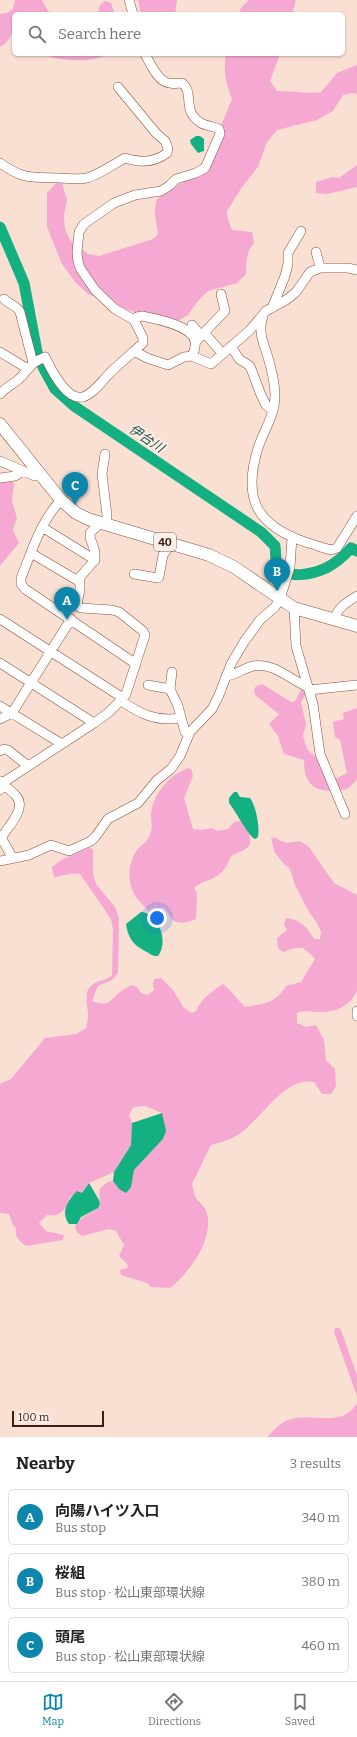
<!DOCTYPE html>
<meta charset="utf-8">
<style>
body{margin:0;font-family:Bitter,"Noto Sans JP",serif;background:#f2f2f2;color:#222}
.scale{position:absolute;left:12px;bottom:10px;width:92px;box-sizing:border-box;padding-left:4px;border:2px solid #392116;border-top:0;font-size:11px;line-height:14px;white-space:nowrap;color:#392116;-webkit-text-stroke:3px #fdefe9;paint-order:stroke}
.you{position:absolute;left:157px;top:918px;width:14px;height:14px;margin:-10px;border:3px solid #fff;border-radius:50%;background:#1a73e8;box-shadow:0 0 0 6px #1a73e833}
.badge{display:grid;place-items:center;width:26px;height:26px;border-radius:50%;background:#0c86aa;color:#fff;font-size:13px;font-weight:700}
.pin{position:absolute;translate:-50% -33px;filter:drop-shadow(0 1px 2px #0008)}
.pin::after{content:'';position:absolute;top:21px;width:14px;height:12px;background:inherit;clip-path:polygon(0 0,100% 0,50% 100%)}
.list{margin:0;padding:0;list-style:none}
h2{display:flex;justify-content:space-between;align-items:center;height:52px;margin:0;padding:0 16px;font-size:17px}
h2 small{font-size:13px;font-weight:400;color:#767676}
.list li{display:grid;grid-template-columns:26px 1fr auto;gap:12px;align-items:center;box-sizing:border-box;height:56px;margin:0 8px 8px;padding:0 8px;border:1px solid #e0e0e0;border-radius:6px}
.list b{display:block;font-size:15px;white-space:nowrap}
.list p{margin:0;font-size:13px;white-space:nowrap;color:#767676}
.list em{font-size:13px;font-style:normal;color:#767676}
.icon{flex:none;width:22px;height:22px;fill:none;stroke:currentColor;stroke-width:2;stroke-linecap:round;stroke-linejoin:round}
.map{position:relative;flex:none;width:357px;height:1437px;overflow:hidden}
.search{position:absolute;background:#fff;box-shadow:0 1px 3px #0004;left:12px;right:12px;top:12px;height:44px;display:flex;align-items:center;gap:10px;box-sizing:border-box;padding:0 14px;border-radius:6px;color:#767676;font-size:15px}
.sheet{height:244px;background:#fff}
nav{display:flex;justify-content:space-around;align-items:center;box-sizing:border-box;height:56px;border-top:1px solid #e0e0e0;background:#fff;font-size:11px;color:#767676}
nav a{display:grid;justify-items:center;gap:2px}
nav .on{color:#0c86aa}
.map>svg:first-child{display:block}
.green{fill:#f5a9d2}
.water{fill:#14b082}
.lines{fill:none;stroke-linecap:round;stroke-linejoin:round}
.river{stroke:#14b082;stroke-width:11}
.minor-casing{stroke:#895237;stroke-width:10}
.major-casing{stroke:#895237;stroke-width:13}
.minor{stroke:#fff;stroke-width:9}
.major{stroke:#fff;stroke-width:12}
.labels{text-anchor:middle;stroke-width:3.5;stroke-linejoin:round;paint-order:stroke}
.shield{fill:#fdefe9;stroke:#745f55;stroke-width:1}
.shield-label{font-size:11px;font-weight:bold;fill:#392116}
.water-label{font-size:13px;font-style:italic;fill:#1e5541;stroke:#fdefe9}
</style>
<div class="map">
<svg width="357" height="1437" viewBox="0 0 357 1437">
<rect width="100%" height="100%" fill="#fadfd3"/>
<path class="green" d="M15,0H42L48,11L55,14H14C14,28 13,40 0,47V14L7,13L13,9Z
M138,0H177L175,14H141Z
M249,0H296L292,14H238L241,8Z
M105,1L111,3L115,14H98L100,5Z
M43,54H106C93,64 58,61 43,54Z
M226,54H280L270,81L277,91C292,91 306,94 321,92L337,73L357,65V95L354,93L343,95L333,111L317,120L277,130L267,142L258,167L242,187L227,211L228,220L232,230L252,232L254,243C246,252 246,262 246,274L237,283L208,291L197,302L188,315L178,321L163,319L139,314L88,294L75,282L62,264L47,227V193L56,183H62L67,200L64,215L65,229L70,240L88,254L99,256L153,239L158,234C157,223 152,210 157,200C161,192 182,185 189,178C212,156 220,127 232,99C226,84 223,71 226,54Z
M357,165V187L327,194L316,193V182L332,177L339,178Z
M10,480L14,483L12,501L17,518L13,530L19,543L0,566V481Z
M262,684L291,702L295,701L302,688L306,689V694L301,702L306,724L303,736L307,749L324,765L335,779L347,773L340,740L335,737L333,722L344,719L343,713L357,708V779C348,790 347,790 333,791C311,791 304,781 304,760L284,754L278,736L269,724L279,714L255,695L254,690L256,686Z
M188,768L191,769L193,776L184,798L193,829L203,830L211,828L218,831L228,829L234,822L240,821C244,824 246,827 248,831C255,848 246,849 232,855C228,863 225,871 217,876C209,882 204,879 194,888L197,893L196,919C189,922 179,925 173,920C168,915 168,910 162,907L159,910L158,917H154C150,914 149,911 146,908C142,904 137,900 134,894C127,881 128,862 137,850C142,844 148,842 150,834C153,827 151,823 151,816C152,795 169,775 188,768Z
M275,837C283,844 289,843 300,841L309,847L334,883L357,895V991C350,1006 335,1013 319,1012C310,1012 305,1010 297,1013V1023L306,1027L316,1025L324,1040L326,1060L335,1069L336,1086L331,1094H322L314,1082C286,1076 262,1117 242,1132C233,1139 222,1142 211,1145L192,1184C193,1188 194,1194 196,1198C200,1203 206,1208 207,1213C214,1240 189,1273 170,1288L151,1287L147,1283L121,1275L120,1270L127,1268L128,1265L119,1256L124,1245L116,1231L109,1229L82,1236C62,1223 93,1214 98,1207C102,1203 98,1194 100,1188L108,1182L113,1181L119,1189L133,1177L134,1170L163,1139L162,1113L145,1106L134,1107L129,1114L132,1123L131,1145L114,1172L89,1183L82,1193L70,1197C65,1210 62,1217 47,1215L39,1223L46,1231L64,1235L63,1240L26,1246C18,1240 15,1238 16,1228L13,1225L9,1214L0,1213V1084L11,1079L45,1038L76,1034L86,1028C86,1025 88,1021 88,1018C89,1008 82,993 92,985C97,980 106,981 112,975L113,929L111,919L80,874C71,872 64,876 54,877L52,867L61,860L89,848L93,849V874L96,884L115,907L119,918L118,973L112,980L98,986L92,1001C109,1007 108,1002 120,992C123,989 128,987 132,985L137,987L141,993L148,995L154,990L153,984L154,979L161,978L173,990L184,1008L192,1013L196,1011C201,999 212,991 223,984C232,991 237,999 245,1007C264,1004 276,1003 286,986L301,982L315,959C312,954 307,952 303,948H295L283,952L278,948L277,938L287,930L284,925L286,918C300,919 307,927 314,939H320L321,932L317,923L309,912L295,885L290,869L284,864L275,853L271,839Z
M335,1328H339L341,1330L357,1375V1396L334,1332Z
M357,1403V1437H267C273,1431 280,1423 288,1420C310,1412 343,1429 357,1403Z"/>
<path class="water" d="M196,136H200L204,139V151L198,153L191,144L190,140Z
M234,792H237L240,797L250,798C256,806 260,827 258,837L255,839C249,837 235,810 229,803V798Z
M141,912C159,913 169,942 158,956H154C138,947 129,944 126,924Z
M162,1113L166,1131L163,1139L134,1170L131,1187L126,1193L119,1189L113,1181L114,1172L131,1145L132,1123Z
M89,1183L99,1200L100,1204L98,1208L81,1217L77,1224H69C60,1212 68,1200 77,1191L82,1193Z"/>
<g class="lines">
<path class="river" d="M0,227L24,283L37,352L43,367L55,389L74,406L261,532L275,546C276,551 275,559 277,564C286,581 313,574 326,568C336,563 344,556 351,548L357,551"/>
<defs>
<path id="minor" d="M129,0L133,14
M0,163C24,180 31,177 59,178C68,178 77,180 87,178C98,175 114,164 125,158C140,163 154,163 167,153L168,148L165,141L156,133L118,87
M316,252L320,267
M4,299C9,304 17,306 20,312L33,363
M272,308L285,276L288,264V253L301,231
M263,316C262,320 260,326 261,331C261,339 265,347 267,354C271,367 275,383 275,396C275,415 264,430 258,448C242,500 257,526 308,543C316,545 323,548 331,550L337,548L357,516
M134,320L137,317L142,316C156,319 191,325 195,341C196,346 194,352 192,356
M192,325L198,332L207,336L222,353
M195,342L225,311L221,294
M231,346L239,359L250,366L261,395L266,405L273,411
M134,351L143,343V338L134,320L115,309L95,290L80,268L78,261L77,253L79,232L84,224L114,203L135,195L161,191L169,186L176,179L196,173L205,168L220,134L219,129C213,126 206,126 201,123C181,111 195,93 182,83C178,83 173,84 169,83C158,82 150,63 145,54
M0,352L28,369
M0,394C5,388 12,385 18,380C30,369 28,364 45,357C51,369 66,401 83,397C93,394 102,381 109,374C116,366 126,359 134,351L147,358L168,365L184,357L192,356L211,364L250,330L266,311L286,300L296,292L310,272L320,268H348L357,270
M105,454L102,474L107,515L106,524
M0,461L35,476H42
M0,478L15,476L23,471
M61,500C40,522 32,551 21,578V584L25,589L136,664
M42,527L95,560
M31,553L80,582
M134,574L158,578L159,577L163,555L171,544
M294,608L296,646L313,704L320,754L345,814
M0,619L123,698
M335,619C337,608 347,602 357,596
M0,663L94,723
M226,676C236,675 244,668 253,666C274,662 290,680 308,687
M148,685L170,689L178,706L185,732L189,734
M170,689L172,672
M309,690L357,685
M120,700C140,714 156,722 181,718
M0,706L62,744
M0,719L12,713L71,619
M0,751L4,749L8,750L28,766
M1,781C5,788 12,790 17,797C26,810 8,826 2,837L3,841L12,857
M0,790L7,780L94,723L108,713L123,698L126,694L145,635L143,631L119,612L112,610L81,608L77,605L80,589V577L95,560V552L90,537V533L100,523
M0,861L29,855L51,845L69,851L91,841L96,836L108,819L138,803L157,780L171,769L180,756L190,732L212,709L219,695L231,664L244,642L260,620L275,607L280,599L290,567L292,538
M357,1011V1016"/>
<path id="major" d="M0,424L61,500L76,513L88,519L209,555L234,567L294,608L357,626"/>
</defs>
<use href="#minor" class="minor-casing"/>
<use href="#major" class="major-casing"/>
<use href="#minor" class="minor"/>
<use href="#major" class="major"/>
</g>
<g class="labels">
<rect class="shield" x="154" y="533" width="22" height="18" rx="3"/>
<g class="shield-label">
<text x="165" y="546">40</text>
</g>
<g class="water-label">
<text transform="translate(147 438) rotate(34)" y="5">伊台川</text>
</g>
</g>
</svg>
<div class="scale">100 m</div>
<div class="you"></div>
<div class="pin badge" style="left:67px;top:620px">A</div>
<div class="pin badge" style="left:277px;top:591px">B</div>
<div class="pin badge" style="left:75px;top:505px">C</div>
<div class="search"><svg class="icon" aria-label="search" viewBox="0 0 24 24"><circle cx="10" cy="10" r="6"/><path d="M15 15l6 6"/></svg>Search here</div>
</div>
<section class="sheet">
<h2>Nearby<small>3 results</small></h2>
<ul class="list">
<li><span class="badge">A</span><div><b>向陽ハイツ入口</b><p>Bus stop</p></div><em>340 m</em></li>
<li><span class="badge">B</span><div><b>桜組</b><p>Bus stop · 松山東部環状線</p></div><em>380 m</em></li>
<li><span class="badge">C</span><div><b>頭尾</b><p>Bus stop · 松山東部環状線</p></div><em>460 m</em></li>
</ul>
</section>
<nav>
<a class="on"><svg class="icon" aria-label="map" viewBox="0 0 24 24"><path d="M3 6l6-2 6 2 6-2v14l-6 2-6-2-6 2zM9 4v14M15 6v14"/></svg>Map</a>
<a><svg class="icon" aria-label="directions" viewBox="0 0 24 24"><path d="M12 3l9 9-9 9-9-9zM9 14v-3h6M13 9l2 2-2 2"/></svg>Directions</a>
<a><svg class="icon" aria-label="saved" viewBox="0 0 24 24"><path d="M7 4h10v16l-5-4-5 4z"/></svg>Saved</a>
</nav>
